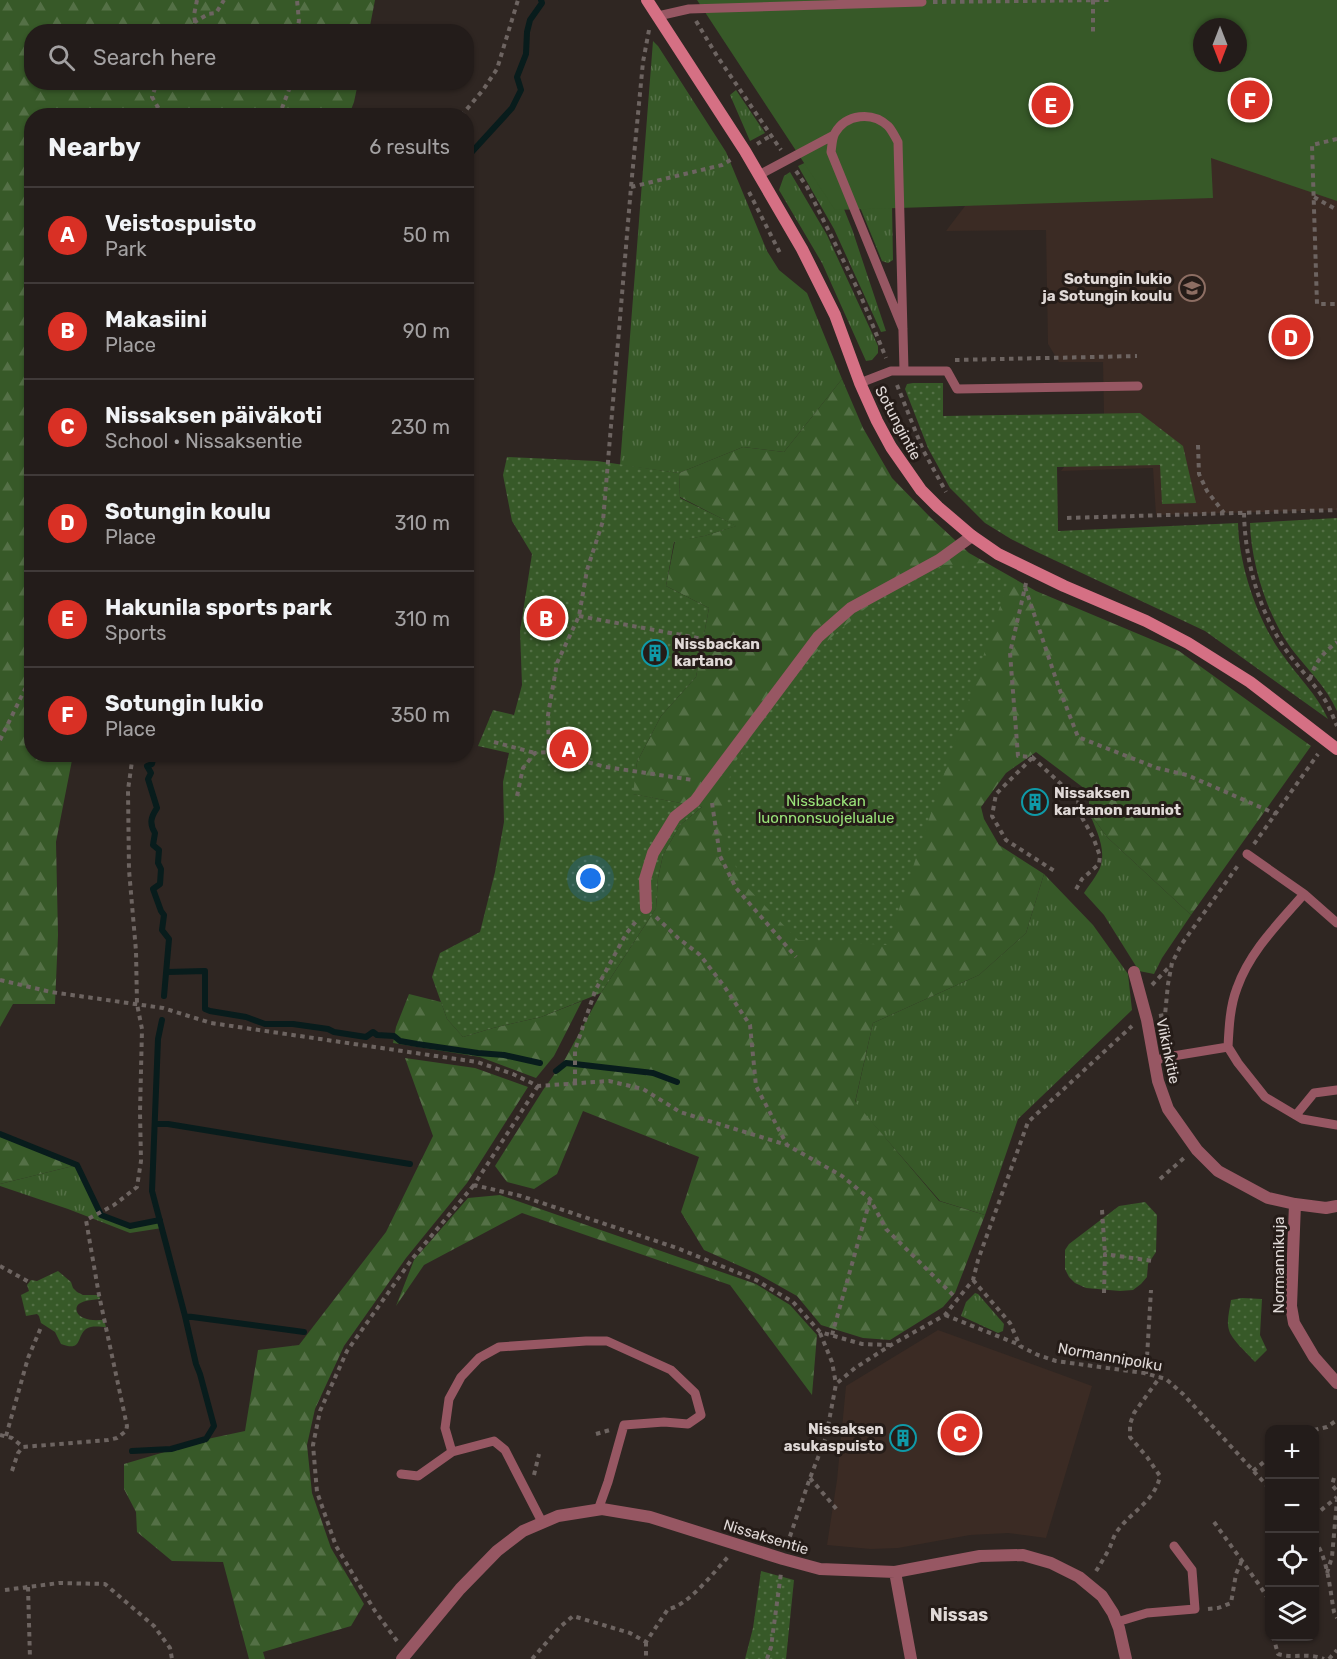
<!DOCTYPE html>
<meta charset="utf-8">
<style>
body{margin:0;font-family:Rubik,sans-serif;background:#2b2523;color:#f1f3f6}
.controls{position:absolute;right:18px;bottom:18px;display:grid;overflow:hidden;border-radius:12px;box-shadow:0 2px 4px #0004}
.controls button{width:54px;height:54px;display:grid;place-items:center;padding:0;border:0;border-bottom:2px solid #403a39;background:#231c1a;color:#f1f3f6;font:30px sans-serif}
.compass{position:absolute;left:1193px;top:18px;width:54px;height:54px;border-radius:50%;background:#231c1a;box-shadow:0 2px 4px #0004;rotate:180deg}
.you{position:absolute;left:591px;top:879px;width:21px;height:21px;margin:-15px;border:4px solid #fff;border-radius:50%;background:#1a73e8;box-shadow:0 0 0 9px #1a73e833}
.badge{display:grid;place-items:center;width:39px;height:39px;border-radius:50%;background:#d93025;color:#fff;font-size:20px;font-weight:700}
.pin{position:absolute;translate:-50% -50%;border:3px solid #fff;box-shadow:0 2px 6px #0006}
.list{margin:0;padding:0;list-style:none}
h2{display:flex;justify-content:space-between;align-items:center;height:78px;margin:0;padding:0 24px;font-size:26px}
h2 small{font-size:20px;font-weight:400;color:#a3a1a2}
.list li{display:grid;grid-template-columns:39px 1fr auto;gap:18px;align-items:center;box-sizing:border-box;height:96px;padding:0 24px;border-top:2px solid #403a39}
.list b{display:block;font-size:22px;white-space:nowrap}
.list p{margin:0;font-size:20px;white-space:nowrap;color:#a3a1a2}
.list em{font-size:20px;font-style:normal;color:#a3a1a2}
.icon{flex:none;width:33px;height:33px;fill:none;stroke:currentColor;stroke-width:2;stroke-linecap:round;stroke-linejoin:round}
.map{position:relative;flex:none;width:1337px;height:1659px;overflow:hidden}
.search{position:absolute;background:#231c1a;box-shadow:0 2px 4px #0004;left:24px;top:24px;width:450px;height:66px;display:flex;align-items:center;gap:15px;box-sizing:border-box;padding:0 21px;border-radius:24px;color:#a3a1a2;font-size:22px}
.panel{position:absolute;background:#231c1a;box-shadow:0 2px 4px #0004;left:24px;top:108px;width:450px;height:654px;border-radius:24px}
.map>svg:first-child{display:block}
.built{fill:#3b2b24}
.grass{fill:url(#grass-tufts)}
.forest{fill:url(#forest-firs)}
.park{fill:url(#park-dots)}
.garden{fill:#375928;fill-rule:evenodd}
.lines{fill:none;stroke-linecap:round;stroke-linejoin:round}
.stream{stroke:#081c1c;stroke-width:6}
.path{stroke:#6d6461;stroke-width:4;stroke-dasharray:4.5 4.5;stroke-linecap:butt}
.lane{stroke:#975763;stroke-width:9}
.street{stroke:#975763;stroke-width:12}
.secondary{stroke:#d57084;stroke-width:12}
.labels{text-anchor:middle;stroke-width:6;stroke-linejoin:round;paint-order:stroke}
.poi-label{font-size:15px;font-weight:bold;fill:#e0d9d7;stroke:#251c18;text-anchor:end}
.street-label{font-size:15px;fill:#e0d9d7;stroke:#251c18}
.park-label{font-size:15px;fill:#99e379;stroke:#251c18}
.quarter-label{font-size:18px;font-weight:bold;fill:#e0d9d7;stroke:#251c18}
</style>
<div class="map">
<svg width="1337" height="1659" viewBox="0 0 1337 1659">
<defs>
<pattern id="grass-tufts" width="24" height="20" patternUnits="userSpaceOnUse" patternTransform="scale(1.5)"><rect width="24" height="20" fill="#375928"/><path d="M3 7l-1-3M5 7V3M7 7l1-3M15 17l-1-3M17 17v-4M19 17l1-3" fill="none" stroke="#547046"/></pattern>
<pattern id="forest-firs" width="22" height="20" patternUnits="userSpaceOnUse" patternTransform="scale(1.5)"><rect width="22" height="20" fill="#375928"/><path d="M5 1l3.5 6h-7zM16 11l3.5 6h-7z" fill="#547046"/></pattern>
<pattern id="park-dots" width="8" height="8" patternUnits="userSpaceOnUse" patternTransform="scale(1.5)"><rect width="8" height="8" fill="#375928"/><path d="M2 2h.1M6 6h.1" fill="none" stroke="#547046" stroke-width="1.8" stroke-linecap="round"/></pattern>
</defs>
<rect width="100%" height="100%" fill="#2f2622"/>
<path class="built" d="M1337,22V510L1156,515L1153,468L1061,471L1104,414L1103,362H1059L1048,344L1046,230L946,231L965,206L961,46L1202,63H1238Z
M938,1330L1092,1386L1046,1538L1008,1533L970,1535L898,1548L871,1549L827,1545L837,1480L846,1386Z"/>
<path class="grass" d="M653,41L658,46L726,152L767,251L779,270L807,293L842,379L784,452L743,447L679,473L620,465Z
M736,90L765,133L750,141L730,95Z
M891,150L893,260L888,263L882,261L844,168Z
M813,159L825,162L852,229L886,331L881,332L834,229L798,166Z
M790,172L827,235L878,346V353L872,360L866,361L822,263L779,190L784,176Z
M1089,812L1107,837L1191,915L1162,958L1154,974L1139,971L1104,915L1084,893C1089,885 1096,877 1100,868C1107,849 1096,830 1089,812Z
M1044,874L1093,925L1128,974L1132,1010L1018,1119L985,1215L940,1201L855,1103L873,1023L979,975L1026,933Z
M77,1165L101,1215L130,1226L160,1220L162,1228L130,1233L68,1209L0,1186V1184Z
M975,1293L978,1294L1004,1324L1003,1331L998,1333L961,1316L966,1302Z"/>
<path class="forest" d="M0,0H375L369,31L32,32V82L358,83L354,102L349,115L32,116V754L73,755L56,842L58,935L55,1004H13L0,1027Z
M842,379L863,428L892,478L930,517L969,553L1036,591L1179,651L1311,746L1191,915L1107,837L1089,812V792L1036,752L1006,773L981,807L984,819L999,845L1044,874L1026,933L979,975L873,1023L855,1102L939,1201L985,1215L955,1293L943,1307L890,1340L863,1338L821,1325L797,1296L758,1274L704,1250L681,1212L699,1157L583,1111L557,1174L534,1189L507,1182L495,1166L543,1090L564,1061L601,993L656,908L658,878L663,855L680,825L702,807L632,794L637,762L661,716L696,677L709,608L666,586L675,541L704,536L736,526L680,497L679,473L743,447L784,452Z
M409,994L441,1002L447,1019L463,1037L493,1028L541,1017L582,1001L554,1056L536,1078L480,1057L393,1043L396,1027Z
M405,1058L475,1068L528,1087L467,1183L406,1258L344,1346L315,1409L307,1445L312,1493L331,1548L364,1604L351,1626L263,1652L265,1659H249L223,1562L172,1561L137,1532L136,1512L124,1489V1464L212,1438L245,1431L258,1350L299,1345L386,1232L433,1136Z
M0,1134L77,1165L0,1184Z
M500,1195L756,1284L790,1305L817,1335L812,1395L730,1285L522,1213L424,1265L396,1306L414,1260L468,1198Z"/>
<path class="park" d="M913,383H943V416L1140,413L1183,446L1196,503L1162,504L1160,465L1057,467L1058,531L1238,523C1239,566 1257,619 1282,654C1297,676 1317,694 1328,719L1205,631L1035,551L1011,539L985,523L950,488L928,448L905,389L907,384Z
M507,457L597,461L679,473L680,498L737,526L704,536L674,542L666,586L709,608L696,677L661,716L637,762L633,794L702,807L680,825L663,855L658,878L656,908L601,993L541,1017L493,1028L463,1037L447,1019L432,977L440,953L480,932L495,872L504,822L503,782L509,753L478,746L493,710L514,715L522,685L520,631L532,554L512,521L503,475Z
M1337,518V711C1327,688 1309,671 1294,652C1268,619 1251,564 1250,523Z
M984,563L1009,579L887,945L798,940L742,882L727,845L725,813L731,768L741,754L753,731L782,691L810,658L836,633L866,608L881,597L944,565Z
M1145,1202L1157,1215L1156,1252L1148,1264L1147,1277L1141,1284L1133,1290L1120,1291L1086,1288L1075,1283L1069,1277L1065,1269V1250L1069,1244L1119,1206Z
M58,1271L71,1282L73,1288L77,1292L83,1295H99L100,1299C93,1300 73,1300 77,1312C78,1315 81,1317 84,1318C90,1321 98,1320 104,1320L106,1327C100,1327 92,1325 86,1329C76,1337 83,1352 61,1344L55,1332L41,1323L39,1316L37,1314L26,1316L21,1295L29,1291L27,1285L31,1280L37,1281Z
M1242,1298L1262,1299L1260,1335L1267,1350L1255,1362C1248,1354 1231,1339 1229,1330C1226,1321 1230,1309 1231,1300Z
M761,1571L794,1580L786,1659H745L753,1628Z"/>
<path class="garden" d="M697,0H1337V201L1211,158L1213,198L835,210ZM1202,27H1238V63H1202Z"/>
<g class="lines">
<path class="stream" d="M466,160L470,154L512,108L521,90L517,77L526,54L527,32L530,20L542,3L541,0
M154,754L152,764L147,766L151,773L148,779L157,808C151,817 149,823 155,833L153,845L159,850L158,863L161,869L160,884L153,889L161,911L164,915L162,930L169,939L164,996
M167,972L205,971V1009L210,1011L246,1017L265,1024H293L328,1029L334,1032L366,1037L373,1032L377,1035L394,1036L400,1041L417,1044L478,1053L504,1055L540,1063
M556,1071L566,1063L653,1073L677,1082
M155,1124H168L410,1164
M0,1134L77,1165L101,1215L130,1226L160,1220
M185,1316L304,1332
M132,1451L171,1449L206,1439L214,1426L200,1374L196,1364L185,1316L152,1191L158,1039L162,1020"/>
<path class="path" d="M1093,0V36
M933,2L1109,0
M696,21L717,56L781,150
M195,22L194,15L197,0
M649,30L643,62L631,187L603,521L587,570L579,616L557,663L548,715L549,752L606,767L693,780
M192,32L195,22L208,14L216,13L224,0
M296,32L299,21L297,0
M162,82L155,88L152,97L163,116
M277,116L282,108L292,82
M461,116L483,90L497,69L518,0
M1337,139L1312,145L1317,304H1337
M757,144L772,135
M796,171L807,187L860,294L886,358
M631,187L722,165L732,159
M749,192L781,255
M1314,197L1337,210
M955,360L1137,356
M897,385L923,450L946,492
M1198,445L1199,474L1207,491L1224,513
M1244,513C1245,561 1259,613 1288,653C1300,669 1314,684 1325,700C1330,708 1333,717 1337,726
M1067,518L1337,510
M1026,583L1010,653L1018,756L1032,757L1078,800L1080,814L1093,837L1100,856L1099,864L1082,879L1075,891
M1025,587L1059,688L1078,737L1157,768L1187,775L1276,814
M579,616L703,639
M1310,679C1316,661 1322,654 1337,642
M0,740L32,675
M494,742L535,753
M1032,758L996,794L992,816L1006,840L1056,872
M517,796L523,768L535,753L549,752
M712,803L720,856L736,888L796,957
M1254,844L1318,754
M656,917L678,938L700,955L724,986L750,1025L756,1086L787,1145
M0,980L51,992L163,1008L211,1023L477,1062L513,1074L538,1086L609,1081L643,1089L680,1112L787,1145L842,1176L870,1199L886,1229L957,1299
M1152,985L1172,964
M1159,1016L1165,1015L1168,984L1172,963L1181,945L1239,864
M575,1083V1050L595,991L626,934L637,920
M538,1086L474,1185L521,1196L677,1248L756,1280L793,1302L820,1332L862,1344L890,1345
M1160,1179L1184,1158
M1102,1210L1105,1254
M0,1266L29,1282
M973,1280L1010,1323L1020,1346L1038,1355L1056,1361L1144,1373L1166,1379L1183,1394L1270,1489
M1104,1293L1105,1254L1153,1261
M945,1315L1020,1345
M820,1333L832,1362L836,1384
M832,1335L870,1200
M1146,1374L1151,1290
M1314,1430L1327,1427L1337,1420
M596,1434L610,1430
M0,1435L12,1438L23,1447L108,1440L117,1438L126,1431L127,1426L99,1295L86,1220L114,1205L137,1187L141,1161L140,1112L142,1029L137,1004L136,951L129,870L128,790L133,754
M6,1436L28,1358L42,1325
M12,1471L18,1453L23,1447
M1253,1471L1270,1457
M534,1475L539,1454
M810,1478L839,1512
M1334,1478L1332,1485L1337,1491
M1314,1516L1337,1497
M1214,1522L1260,1586L1267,1597L1270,1608
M1314,1540C1328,1557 1330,1591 1334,1612L1337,1618
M787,1545L810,1478L826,1437L836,1384L855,1368L891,1345L945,1315L973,1280L978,1260L1028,1122L1132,1026
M1096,1571C1100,1565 1104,1558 1108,1551C1112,1544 1113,1536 1118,1530C1132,1511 1155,1501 1160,1476L1147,1457L1130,1437V1424L1134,1413L1160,1377
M1327,1573L1332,1557L1337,1500
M28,1587L30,1659
M5,1590L59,1583L105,1584L154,1626L170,1648L172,1659
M1208,1609L1218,1608L1231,1603L1236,1574L1242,1560
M1273,1636L1278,1654C1294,1659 1306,1652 1324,1659
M397,1641L375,1611L336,1546L317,1492L313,1445L320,1411L347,1351L412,1259L474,1185
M646,1642V1659
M532,1659L560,1627L573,1616L630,1633L646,1642L668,1609C688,1606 714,1572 728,1557
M767,1659L771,1647L781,1573
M1329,1659L1337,1650"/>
<path class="lane" d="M658,16L689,9L922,2
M759,175L834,135
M903,329L831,152C832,146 832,138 835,133C846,114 872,111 888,126C892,130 895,137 898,142L904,370
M860,383L891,371H947L957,389L1138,386
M1304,894L1337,923
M1228,1047L1238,1063L1265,1097L1302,1119L1337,1125
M1154,1061L1167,1057L1228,1047C1229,1027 1230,1006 1237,988C1250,951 1278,924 1304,894L1247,854
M1296,1115L1314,1093L1337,1090
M452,1452L445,1428L449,1399L461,1377L479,1358L499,1347L586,1341H607L671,1370L695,1393L701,1415L688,1424L664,1422L624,1425L608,1482L598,1510
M401,1474L418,1476L452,1452L494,1441L505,1450L542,1522
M1117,1622L1147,1613L1195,1609L1192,1570L1174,1546"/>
<path class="street" d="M646,908L645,879L653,853L675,817L695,801L818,637L851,608L939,560L972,536
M1134,972L1147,1020L1158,1081L1168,1109L1197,1150L1218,1171L1268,1198L1295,1204L1326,1208L1337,1206
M1295,1204L1291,1306L1294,1323L1314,1357L1337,1383
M895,1572L911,1659
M402,1659L460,1589L497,1551L523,1531L558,1516L602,1509L650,1517L783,1559L820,1569L895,1572L980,1556L1023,1555L1051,1563L1079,1577L1102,1596L1113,1613L1119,1628L1126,1659"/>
<path class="secondary" d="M647,0L745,151L802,249L835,315L860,383L877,421L891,447L921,490L938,507L972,536L998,554L1064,586L1146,621L1188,643L1250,682L1337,749"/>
</g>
<defs>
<symbol id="school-ring" viewBox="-11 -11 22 22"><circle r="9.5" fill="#251c18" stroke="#8d6e63" stroke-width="1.5"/><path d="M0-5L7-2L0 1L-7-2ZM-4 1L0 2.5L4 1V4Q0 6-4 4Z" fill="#8d6e63"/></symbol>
<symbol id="building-ring" viewBox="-11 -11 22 22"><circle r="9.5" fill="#251c18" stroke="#0f9aa8" stroke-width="1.5"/><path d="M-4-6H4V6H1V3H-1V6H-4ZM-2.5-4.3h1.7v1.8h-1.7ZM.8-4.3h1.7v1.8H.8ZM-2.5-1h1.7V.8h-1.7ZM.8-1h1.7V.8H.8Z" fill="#0f9aa8"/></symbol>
</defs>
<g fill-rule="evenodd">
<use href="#school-ring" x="1177" y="273" width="30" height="30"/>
<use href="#building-ring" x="640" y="638" width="30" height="30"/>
<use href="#building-ring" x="1020" y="787" width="30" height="30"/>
<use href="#building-ring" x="888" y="1423" width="30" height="30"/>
</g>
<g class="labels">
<g class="poi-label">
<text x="1172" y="284">Sotungin lukio<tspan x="1172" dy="17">ja Sotungin koulu</tspan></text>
<text x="674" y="649" text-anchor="start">Nissbackan<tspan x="674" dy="17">kartano</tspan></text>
<text x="1054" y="798" text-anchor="start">Nissaksen<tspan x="1054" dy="17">kartanon rauniot</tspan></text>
<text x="884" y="1434">Nissaksen<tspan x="884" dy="17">asukaspuisto</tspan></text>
</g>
<g class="street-label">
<text transform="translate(898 423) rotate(62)" y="5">Sotungintie</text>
<text transform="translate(1168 1051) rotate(78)" y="5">Viikinkitie</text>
<text transform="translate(1279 1265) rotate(-90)" y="5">Normannikuja</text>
<text transform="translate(1110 1357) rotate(10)" y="5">Normannipolku</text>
<text transform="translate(766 1537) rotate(17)" y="5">Nissaksentie</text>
</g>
<g class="park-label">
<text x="826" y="806">Nissbackan<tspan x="826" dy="17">luonnonsuojelualue</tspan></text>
</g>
<g class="quarter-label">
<text x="959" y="1621">Nissas</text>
</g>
</g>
</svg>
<div class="controls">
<button>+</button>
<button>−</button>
<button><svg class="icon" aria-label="locate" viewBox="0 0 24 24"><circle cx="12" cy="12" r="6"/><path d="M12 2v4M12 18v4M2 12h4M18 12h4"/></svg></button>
<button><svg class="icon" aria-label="layers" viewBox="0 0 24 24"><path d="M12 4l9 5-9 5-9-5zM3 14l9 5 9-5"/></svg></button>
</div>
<svg class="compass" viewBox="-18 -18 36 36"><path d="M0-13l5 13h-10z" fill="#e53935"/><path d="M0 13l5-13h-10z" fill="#a3a1a2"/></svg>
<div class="you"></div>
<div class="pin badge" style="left:569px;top:749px">A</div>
<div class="pin badge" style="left:546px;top:618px">B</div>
<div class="pin badge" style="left:960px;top:1433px">C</div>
<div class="pin badge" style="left:1291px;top:337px">D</div>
<div class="pin badge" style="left:1051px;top:105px">E</div>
<div class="pin badge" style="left:1250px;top:100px">F</div>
<div class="search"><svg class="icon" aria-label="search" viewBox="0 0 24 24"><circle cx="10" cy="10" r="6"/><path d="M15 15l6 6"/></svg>Search here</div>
<section class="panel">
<h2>Nearby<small>6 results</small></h2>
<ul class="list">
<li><span class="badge">A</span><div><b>Veistospuisto</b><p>Park</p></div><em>50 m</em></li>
<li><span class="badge">B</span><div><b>Makasiini</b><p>Place</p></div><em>90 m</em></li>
<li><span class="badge">C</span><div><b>Nissaksen päiväkoti</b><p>School · Nissaksentie</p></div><em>230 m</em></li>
<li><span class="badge">D</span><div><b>Sotungin koulu</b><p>Place</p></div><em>310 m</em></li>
<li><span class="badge">E</span><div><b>Hakunila sports park</b><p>Sports</p></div><em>310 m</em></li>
<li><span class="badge">F</span><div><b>Sotungin lukio</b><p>Place</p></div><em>350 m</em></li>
</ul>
</section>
</div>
